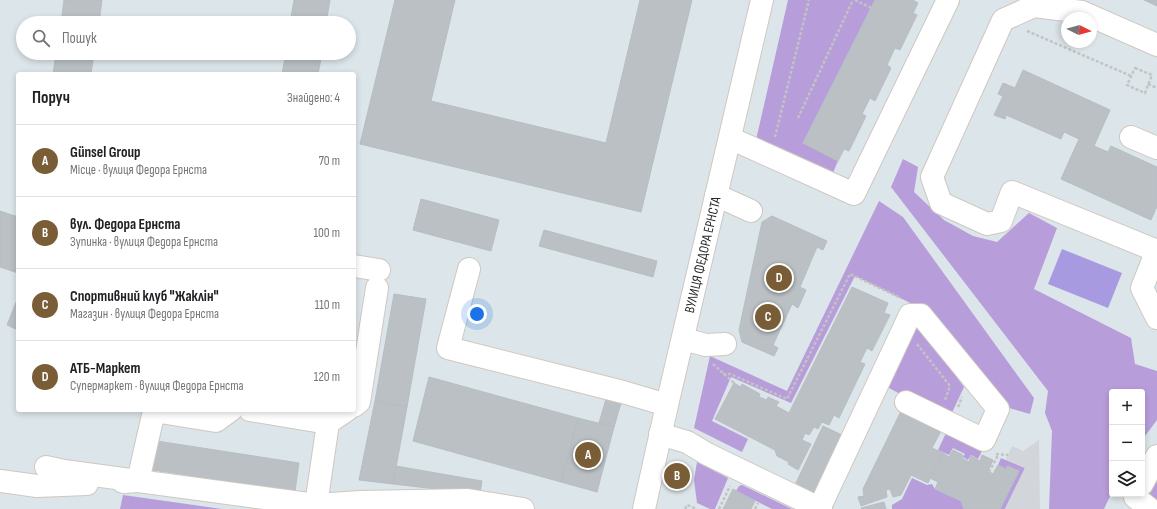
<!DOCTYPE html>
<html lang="uk">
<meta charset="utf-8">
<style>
body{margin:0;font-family:"Sofia Sans Condensed",sans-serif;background:#f6f6f6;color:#202124}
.controls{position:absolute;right:12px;bottom:12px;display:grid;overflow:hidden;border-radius:4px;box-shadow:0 2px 6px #0003}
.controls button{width:36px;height:36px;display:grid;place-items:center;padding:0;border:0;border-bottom:1px solid #e0e0e0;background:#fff;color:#202124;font:20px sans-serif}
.compass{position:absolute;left:1061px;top:12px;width:36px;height:36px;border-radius:50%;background:#fff;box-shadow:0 2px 6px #0003;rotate:96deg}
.you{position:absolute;left:477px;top:314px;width:14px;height:14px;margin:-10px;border:3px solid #fff;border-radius:50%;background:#1a73e8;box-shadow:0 0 0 6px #1a73e833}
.badge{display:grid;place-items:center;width:26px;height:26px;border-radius:50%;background:#795d36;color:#fff;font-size:13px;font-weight:700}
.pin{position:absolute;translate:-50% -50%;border:2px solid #fff;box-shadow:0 1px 4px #0006}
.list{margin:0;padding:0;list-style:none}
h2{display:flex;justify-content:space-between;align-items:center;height:52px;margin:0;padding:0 16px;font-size:17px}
h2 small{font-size:13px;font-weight:400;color:#757577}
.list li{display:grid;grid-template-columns:26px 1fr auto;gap:12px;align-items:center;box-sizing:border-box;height:72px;padding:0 16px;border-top:1px solid #e0e0e0}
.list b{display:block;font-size:15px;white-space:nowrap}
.list p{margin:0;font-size:13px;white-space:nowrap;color:#757577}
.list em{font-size:13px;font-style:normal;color:#757577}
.icon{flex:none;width:22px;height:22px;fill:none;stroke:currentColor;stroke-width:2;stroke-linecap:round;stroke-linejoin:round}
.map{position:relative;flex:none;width:1157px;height:509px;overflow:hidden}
.search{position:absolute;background:#fff;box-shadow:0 2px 6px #0003;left:16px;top:16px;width:340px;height:44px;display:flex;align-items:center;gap:10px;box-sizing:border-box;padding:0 14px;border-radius:22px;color:#757577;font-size:15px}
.panel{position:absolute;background:#fff;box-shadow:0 2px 6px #0003;left:16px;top:72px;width:340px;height:340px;border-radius:4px}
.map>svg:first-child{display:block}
.green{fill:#b89ddb}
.pitch{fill:#a89ae1}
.plaza{fill:#d2d6da}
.building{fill:#bbc0c5;stroke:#b6bec4}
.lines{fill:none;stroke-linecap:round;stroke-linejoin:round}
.minor-casing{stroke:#cec8c0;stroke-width:24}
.path{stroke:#c3c3c3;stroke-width:2.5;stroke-dasharray:3 2;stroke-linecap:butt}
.minor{stroke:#fff;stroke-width:22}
.labels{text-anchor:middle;stroke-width:4;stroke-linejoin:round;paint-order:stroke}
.street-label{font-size:14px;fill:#282828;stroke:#fff}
</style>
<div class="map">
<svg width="1157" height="509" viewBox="0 0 1157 509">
<rect width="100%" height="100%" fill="#dce5e9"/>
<path class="green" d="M788,0H875L803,143L838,161L832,175L756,140Z
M903,159L918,167L914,192L944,220L973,236L997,242L1029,213L1057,228L1034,289L1131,338L1135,364L1157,371V420L1142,440V392H1112V492L1104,509H1049L1052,431L1045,413L1048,391L891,187Z
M879,201L903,217L1034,398L1030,414L1009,408L935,315L855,276L791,403L731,377L712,421L748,439L742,452L694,428L710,356L787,391Z
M919,326L964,387L949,419L883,385L909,327Z
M946,433L982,451L978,459L971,455L968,460L963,457L965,454L953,448L949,455L938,450Z
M1001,458L1025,468L1005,509H1000L1019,471L1008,466L1006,469L998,465Z
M697,462L728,478L715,509H710L697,503L694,480Z
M1157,475V506L1145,496Z
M912,478L927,485L932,484L935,489L961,501L964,509H892V505L902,499Z
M742,485L792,509H772L736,491L739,486Z
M123,495L222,509H120Z"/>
<path class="pitch" d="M1062,249L1122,273L1108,308L1048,284Z"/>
<path class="plaza" d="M1039,440L1040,509H1005L1025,468L1006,459L1012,446L1023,451Z"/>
<path class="building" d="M64,0H102L99,23H61Z
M294,0H330L326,23H290Z
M395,0H455L431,101L606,143L640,0H692L641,212L360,144Z
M875,0H913L918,3L913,13L917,15L900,50L895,48L887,65L891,68L875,101L870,98L862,114L866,116L849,151L844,149L838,161L803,143Z
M1144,0H1157V6Z
M56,53H94L91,74H53Z
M286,53H322L318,74H282Z
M1023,70L1110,110L1094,146L1108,152L1111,146L1157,167V206L1151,220L1061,179L1079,139L1064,132L1061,139L1006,115L1005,119L994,115L1003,96L998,94L1003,83L1015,88Z
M421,199L499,220L491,251L413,230Z
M0,211L18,217V273L0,267Z
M772,216L827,241L823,250L817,247L800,287L806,290L798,308L792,304L773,345L778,348L774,356L742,342L739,330L762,222Z
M544,230L657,261L653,277L539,246Z
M852,287L888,303L884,313L890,315L872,351L867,348L860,362L865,364L839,418L834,415L829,425L822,422L818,429L814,427L809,435L805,433L802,440L811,444L798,470L788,464L789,462L777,456L775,450L715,419L734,383L741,387L742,384L760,394L759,397L767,400L768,397L779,402L776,406L789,413Z
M394,294L426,299L407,407L375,401Z
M17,300L18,301V330L7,325Z
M429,377L578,418L561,482L413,441Z
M606,399L621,403L614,427L599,423Z
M375,401L407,407L393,484L359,480Z
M903,407L941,431L932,448L943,453L928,483L911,475L901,495L893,497L890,489L886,490L887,497L861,506L858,497L864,496L863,489Z
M578,418L614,427L597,492L561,482Z
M823,426L844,436L816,493L796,483Z
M157,441L299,463L295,491L153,470Z
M953,450L963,455L962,458L969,462L971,456L980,461L982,455L993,460L988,471L993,474L998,465L1006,469L1007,466L1019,471L1000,509H964L961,501L935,489L938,482L930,478L943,453L949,457Z
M396,466L482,481L480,494L393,484Z
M733,489L755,501L751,509H723Z
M884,502L886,509H862L861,508Z"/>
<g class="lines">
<defs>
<g id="minor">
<path d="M1131,137L1157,148"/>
<path d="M730,138L854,194L948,0"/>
<path d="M716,195L751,211"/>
<path d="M1157,250L1142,288L1157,318"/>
<path d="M1157,251L1012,192L1001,221L987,224L941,203L932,177L1003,20L1034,6L1082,12L1157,45"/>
<path d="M354,266L379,270"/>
<path d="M469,269L448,348L623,392L667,405"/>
<path d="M683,339L706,345L725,344"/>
<path d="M354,406L359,402L377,288"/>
<path d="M250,410L328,423"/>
<path d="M660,434L687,442L707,454L821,509"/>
<path d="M46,467L64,471L316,505L360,502L468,500L523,509"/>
<path d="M0,481L37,486L87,484"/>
<path d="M123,482L138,481L154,411L216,421L231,410"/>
<path d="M1142,484L1157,456"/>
<path d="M1135,497L1150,509"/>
<path d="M316,505L328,423L347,410"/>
<path id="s1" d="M644,509L667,405L762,0"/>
<path d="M819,509L910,315H921L998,409L984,440L906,402"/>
</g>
</defs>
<use href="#minor" class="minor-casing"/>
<path class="path" d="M855,0L871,8
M1027,31L1131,76
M1135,68L1152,75L1145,93L1127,85Z
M1148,84L1157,88
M798,118L853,0
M775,137L809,0
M917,344L950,386L945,400
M713,364L734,383
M723,374H730L787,399L850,274L901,298
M958,407L962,397
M996,454L1008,455
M989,472L998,455
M685,509L687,505L697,509
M719,509L730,486
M755,509L758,503"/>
<use href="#minor" class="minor"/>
</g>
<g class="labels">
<g class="street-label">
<text dy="5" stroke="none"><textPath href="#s1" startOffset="261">ВУЛИЦЯ ФЕДОРА ЕРНСТА</textPath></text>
</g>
</g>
</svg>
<div class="controls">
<button>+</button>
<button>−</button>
<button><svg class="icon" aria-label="layers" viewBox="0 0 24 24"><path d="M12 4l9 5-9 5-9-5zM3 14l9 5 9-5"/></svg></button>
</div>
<svg class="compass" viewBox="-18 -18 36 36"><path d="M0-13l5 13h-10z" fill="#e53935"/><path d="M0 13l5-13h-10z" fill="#757577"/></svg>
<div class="you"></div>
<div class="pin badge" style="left:588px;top:455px">A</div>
<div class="pin badge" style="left:677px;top:476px">B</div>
<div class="pin badge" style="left:768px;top:317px">C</div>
<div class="pin badge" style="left:779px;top:278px">D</div>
<div class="search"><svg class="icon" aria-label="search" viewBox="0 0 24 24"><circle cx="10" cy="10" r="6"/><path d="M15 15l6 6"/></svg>Пошук</div>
<section class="panel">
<h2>Поруч<small>Знайдено: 4</small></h2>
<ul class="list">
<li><span class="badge">A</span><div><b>Günsel Group</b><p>Місце · вулиця Федора Ернста</p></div><em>70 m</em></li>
<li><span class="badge">B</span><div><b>вул. Федора Ернста</b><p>Зупинка · вулиця Федора Ернста</p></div><em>100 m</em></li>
<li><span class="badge">C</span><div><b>Спортивний клуб &quot;Жаклін&quot;</b><p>Магазин · вулиця Федора Ернста</p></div><em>110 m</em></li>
<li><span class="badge">D</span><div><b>АТБ-Маркет</b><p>Супермаркет · вулиця Федора Ернста</p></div><em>120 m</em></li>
</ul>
</section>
</div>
